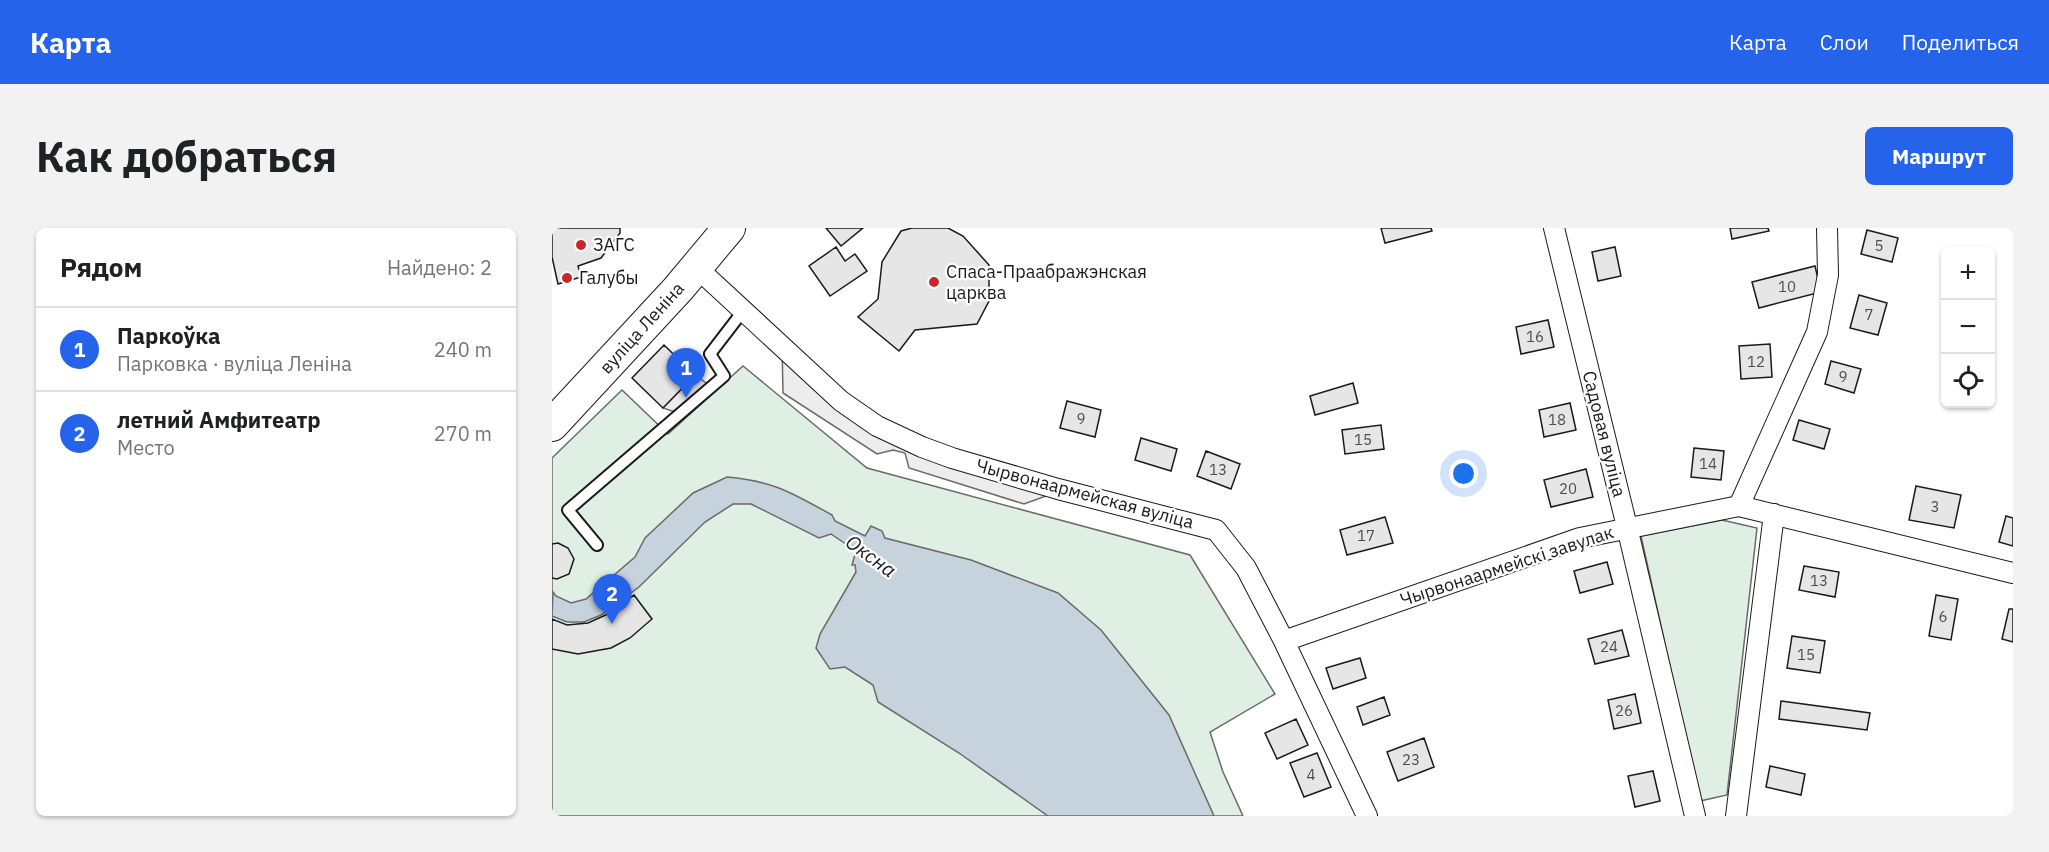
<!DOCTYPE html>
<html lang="ru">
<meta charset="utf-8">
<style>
body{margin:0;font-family:"IBM Plex Sans",sans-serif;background:#f2f2f2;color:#202124}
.controls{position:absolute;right:18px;top:18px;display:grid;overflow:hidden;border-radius:9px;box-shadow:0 2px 4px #0004}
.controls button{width:54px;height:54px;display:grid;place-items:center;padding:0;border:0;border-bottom:2px solid #e0e0e0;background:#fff;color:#202124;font:30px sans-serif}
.you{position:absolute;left:912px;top:246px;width:21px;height:21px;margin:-15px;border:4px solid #fff;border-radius:50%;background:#1a73e8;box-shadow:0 0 0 9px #1a73e833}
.badge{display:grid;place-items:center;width:39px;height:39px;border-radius:50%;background:#2563eb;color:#fff;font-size:20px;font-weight:700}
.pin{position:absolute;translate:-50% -50px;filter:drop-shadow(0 2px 3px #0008)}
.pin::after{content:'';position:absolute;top:32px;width:21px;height:18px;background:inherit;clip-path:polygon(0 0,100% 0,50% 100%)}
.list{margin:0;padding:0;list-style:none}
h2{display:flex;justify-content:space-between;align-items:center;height:78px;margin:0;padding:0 24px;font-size:26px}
h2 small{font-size:20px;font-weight:400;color:#757577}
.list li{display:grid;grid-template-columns:39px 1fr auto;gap:18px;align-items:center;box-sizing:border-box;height:84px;padding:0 24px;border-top:2px solid #e0e0e0}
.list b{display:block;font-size:22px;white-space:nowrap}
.list p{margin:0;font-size:20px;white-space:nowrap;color:#757577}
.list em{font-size:20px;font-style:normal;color:#757577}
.icon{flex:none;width:33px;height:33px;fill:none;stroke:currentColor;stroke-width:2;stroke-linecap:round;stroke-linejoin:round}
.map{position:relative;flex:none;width:1461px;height:588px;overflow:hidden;border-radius:9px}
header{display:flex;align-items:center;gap:36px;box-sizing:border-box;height:84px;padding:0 30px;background:#2563eb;color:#fff}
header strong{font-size:28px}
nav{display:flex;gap:33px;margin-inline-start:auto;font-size:21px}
.intro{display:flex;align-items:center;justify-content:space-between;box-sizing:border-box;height:144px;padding:0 36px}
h1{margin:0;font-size:42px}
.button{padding:15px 27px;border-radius:9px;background:#2563eb;color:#fff;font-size:21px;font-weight:700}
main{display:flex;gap:36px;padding:0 36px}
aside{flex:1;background:#fff;border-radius:9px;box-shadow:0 2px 4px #0004}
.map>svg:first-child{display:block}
.green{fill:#e0efe3;stroke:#6a6a6a;stroke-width:1.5}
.parking{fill:#ededed;stroke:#6a6a6a;stroke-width:1.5}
.water{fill:#c6d2dc;stroke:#6a6a6a;stroke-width:1.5}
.building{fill:#e6e6e6;stroke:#1a1a1a;stroke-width:1.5}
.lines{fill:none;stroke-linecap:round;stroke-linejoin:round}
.lane-casing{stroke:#1a1a1a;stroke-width:14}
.street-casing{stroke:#1a1a1a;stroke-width:22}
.primary-casing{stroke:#1a1a1a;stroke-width:34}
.lane{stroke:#fff;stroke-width:10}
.street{stroke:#fff;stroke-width:20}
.primary{stroke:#fff;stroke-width:32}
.poi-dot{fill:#c62828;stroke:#fff;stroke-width:2}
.labels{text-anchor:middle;stroke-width:4.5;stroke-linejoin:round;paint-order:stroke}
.number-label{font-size:15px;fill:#4d4d4d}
.poi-label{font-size:18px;fill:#1a1a1a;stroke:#fff;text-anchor:start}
.street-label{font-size:18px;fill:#1a1a1a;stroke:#fff}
.water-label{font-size:20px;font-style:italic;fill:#1a1a1a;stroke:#fff}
</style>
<header>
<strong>Карта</strong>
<nav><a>Карта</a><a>Слои</a><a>Поделиться</a></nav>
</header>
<div class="intro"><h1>Как добраться</h1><a class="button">Маршрут</a></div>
<main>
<aside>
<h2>Рядом<small>Найдено: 2</small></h2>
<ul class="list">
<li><span class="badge">1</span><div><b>Паркоўка</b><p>Парковка · вуліца Леніна</p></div><em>240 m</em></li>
<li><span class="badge">2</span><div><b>летний Амфитеатр</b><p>Место</p></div><em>270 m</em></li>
</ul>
</aside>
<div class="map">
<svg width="1461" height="588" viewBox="0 0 1461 588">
<rect width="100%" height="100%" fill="#fff"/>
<path class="green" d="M191,138L315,240L638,327L723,466L658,504L671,544L691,588H0V230L70,162L116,206Z
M1170,292L1205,300L1175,567L1148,573L1089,308Z"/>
<path class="parking" d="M230,117L325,198L505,264L472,276L357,240L353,225L341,222L325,226L231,165Z
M143,147L160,159L129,186L111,180Z"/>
<path class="water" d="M175,249C222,253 240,265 280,287L283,293L313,308L319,298L330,303L333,310L419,332L506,365L549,402L617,487L662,588H496L407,525L326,474L321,457L293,439L278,441L264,420L268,406L304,344L303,337H300L304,323L279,306L267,310L199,276H181L153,294L87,359L49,387L32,394H15L0,388L1,364L4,368L19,375L34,371L83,329L93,310L141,265Z"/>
<path class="building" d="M0,0H68V5L49,30L26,38L29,49L6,56L0,29Z
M274,0H311L289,18Z
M360,0H396L411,8L437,37V73L425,96L363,102L347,123L306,89L326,71L330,34L349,3Z
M829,0H879L880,3L833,15Z
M1178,0H1216L1217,3L1180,11Z
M1315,2L1346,10L1340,34L1309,26Z
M284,19L293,33L303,26L315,43L278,68L257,38Z
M1063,19L1069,48L1046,53L1040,24Z
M1263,38L1269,64L1207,80L1200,54Z
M1307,67L1335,75L1326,107L1298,100Z
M996,92L1002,119L969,126L964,99Z
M1218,116L1220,149L1189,151L1187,118Z
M112,117L143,147L111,180L80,150Z
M1279,133L1309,141L1302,165L1273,156Z
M801,155L806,175L763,187L758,168Z
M515,173L549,182L543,209L508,200Z
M1018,175L1024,202L992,209L987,182Z
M1247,192L1278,201L1272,221L1241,212Z
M829,197L832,221L793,226L790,202Z
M589,210L625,221L619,243L583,232Z
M1142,220L1172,223L1169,252L1139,249Z
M654,223L688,236L679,261L645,248Z
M1034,241L1041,269L999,279L992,252Z
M1364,258L1409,267L1402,300L1357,292Z
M1454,288L1461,290V318L1447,314Z
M833,289L841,315L795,327L788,302Z
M6,315L16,320L22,331L17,346L5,351L0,350V316Z
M1055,334L1061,356L1028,365L1022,343Z
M1252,338L1287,344L1283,369L1247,362Z
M82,367L100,391L78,410L59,420L26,426L0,421V391L15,397L36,395L58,385Z
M1384,367L1406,371L1399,412L1377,408Z
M1457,381H1461V414L1450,411Z
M1070,402L1077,428L1043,436L1036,411Z
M1240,408L1273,413L1268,445L1235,440Z
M808,430L814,450L781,461L774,440Z
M1083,466L1089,495L1062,501L1056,472Z
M832,469L838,487L811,497L805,479Z
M1229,473L1318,485L1315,502L1227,491Z
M744,491L756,517L725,531L713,505Z
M872,510L882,539L846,553L835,524Z
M765,525L779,559L752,569L738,535Z
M1218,538L1253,546L1249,567L1214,559Z
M1101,543L1108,573L1083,579L1076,548Z"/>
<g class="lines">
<defs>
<path id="lane" d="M45,317L16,282L172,148L158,126L191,83"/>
<path id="street" d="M1002,0L1075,299L1143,588
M144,39L289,173L325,198L370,219L400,230L506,261L664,302L694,340L732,413L815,588
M1187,278L1265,104L1276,47L1275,0
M732,413L1028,310L1187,278L1461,345
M1184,588L1222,286"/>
<path id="primary" d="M0,197L126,61L177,0"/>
</defs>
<use href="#lane" class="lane-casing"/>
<use href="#street" class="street-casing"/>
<use href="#primary" class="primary-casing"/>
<use href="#lane" class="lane"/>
<use href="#street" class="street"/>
<use href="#primary" class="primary"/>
</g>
<g class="poi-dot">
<circle cx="29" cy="17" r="6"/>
<circle cx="15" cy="50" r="6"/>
<circle cx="382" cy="54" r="6"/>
</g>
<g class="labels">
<g class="number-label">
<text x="1327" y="23">5</text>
<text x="1235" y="64">10</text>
<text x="1317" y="92">7</text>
<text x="983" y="114">16</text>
<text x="1204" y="139">12</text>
<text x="1291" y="154">9</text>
<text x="529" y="196">9</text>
<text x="1005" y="197">18</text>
<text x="811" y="217">15</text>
<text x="1156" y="241">14</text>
<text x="666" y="247">13</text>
<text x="1016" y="266">20</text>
<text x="1383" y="284">3</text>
<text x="814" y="313">17</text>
<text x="1267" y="358">13</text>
<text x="1391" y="394">6</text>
<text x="1057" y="424">24</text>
<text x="1254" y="432">15</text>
<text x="1072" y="488">26</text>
<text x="859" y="537">23</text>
<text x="759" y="552">4</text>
</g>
<g class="poi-label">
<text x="41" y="23">ЗАГС</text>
<text x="394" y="50">Спаса-Праабражэнская<tspan x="394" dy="21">царква</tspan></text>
<text x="27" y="56">Галубы</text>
</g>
<g class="street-label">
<text transform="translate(90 100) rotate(-48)" y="6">вуліца Леніна</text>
<text transform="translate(1052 206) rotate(76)" y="6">Садовая вуліца</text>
<text transform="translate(533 266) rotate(15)" y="6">Чырвонаармейская вуліца</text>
<text transform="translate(955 338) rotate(-18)" y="6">Чырвонаармейскі завулак</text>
</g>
<g class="water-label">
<text transform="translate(319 328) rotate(36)" y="7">Оксна</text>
</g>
</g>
</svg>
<div class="controls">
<button>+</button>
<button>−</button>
<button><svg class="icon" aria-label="locate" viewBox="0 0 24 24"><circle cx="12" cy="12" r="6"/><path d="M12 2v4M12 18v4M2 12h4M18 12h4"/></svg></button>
</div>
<div class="you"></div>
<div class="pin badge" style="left:134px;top:170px">1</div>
<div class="pin badge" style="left:60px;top:396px">2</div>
</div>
</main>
